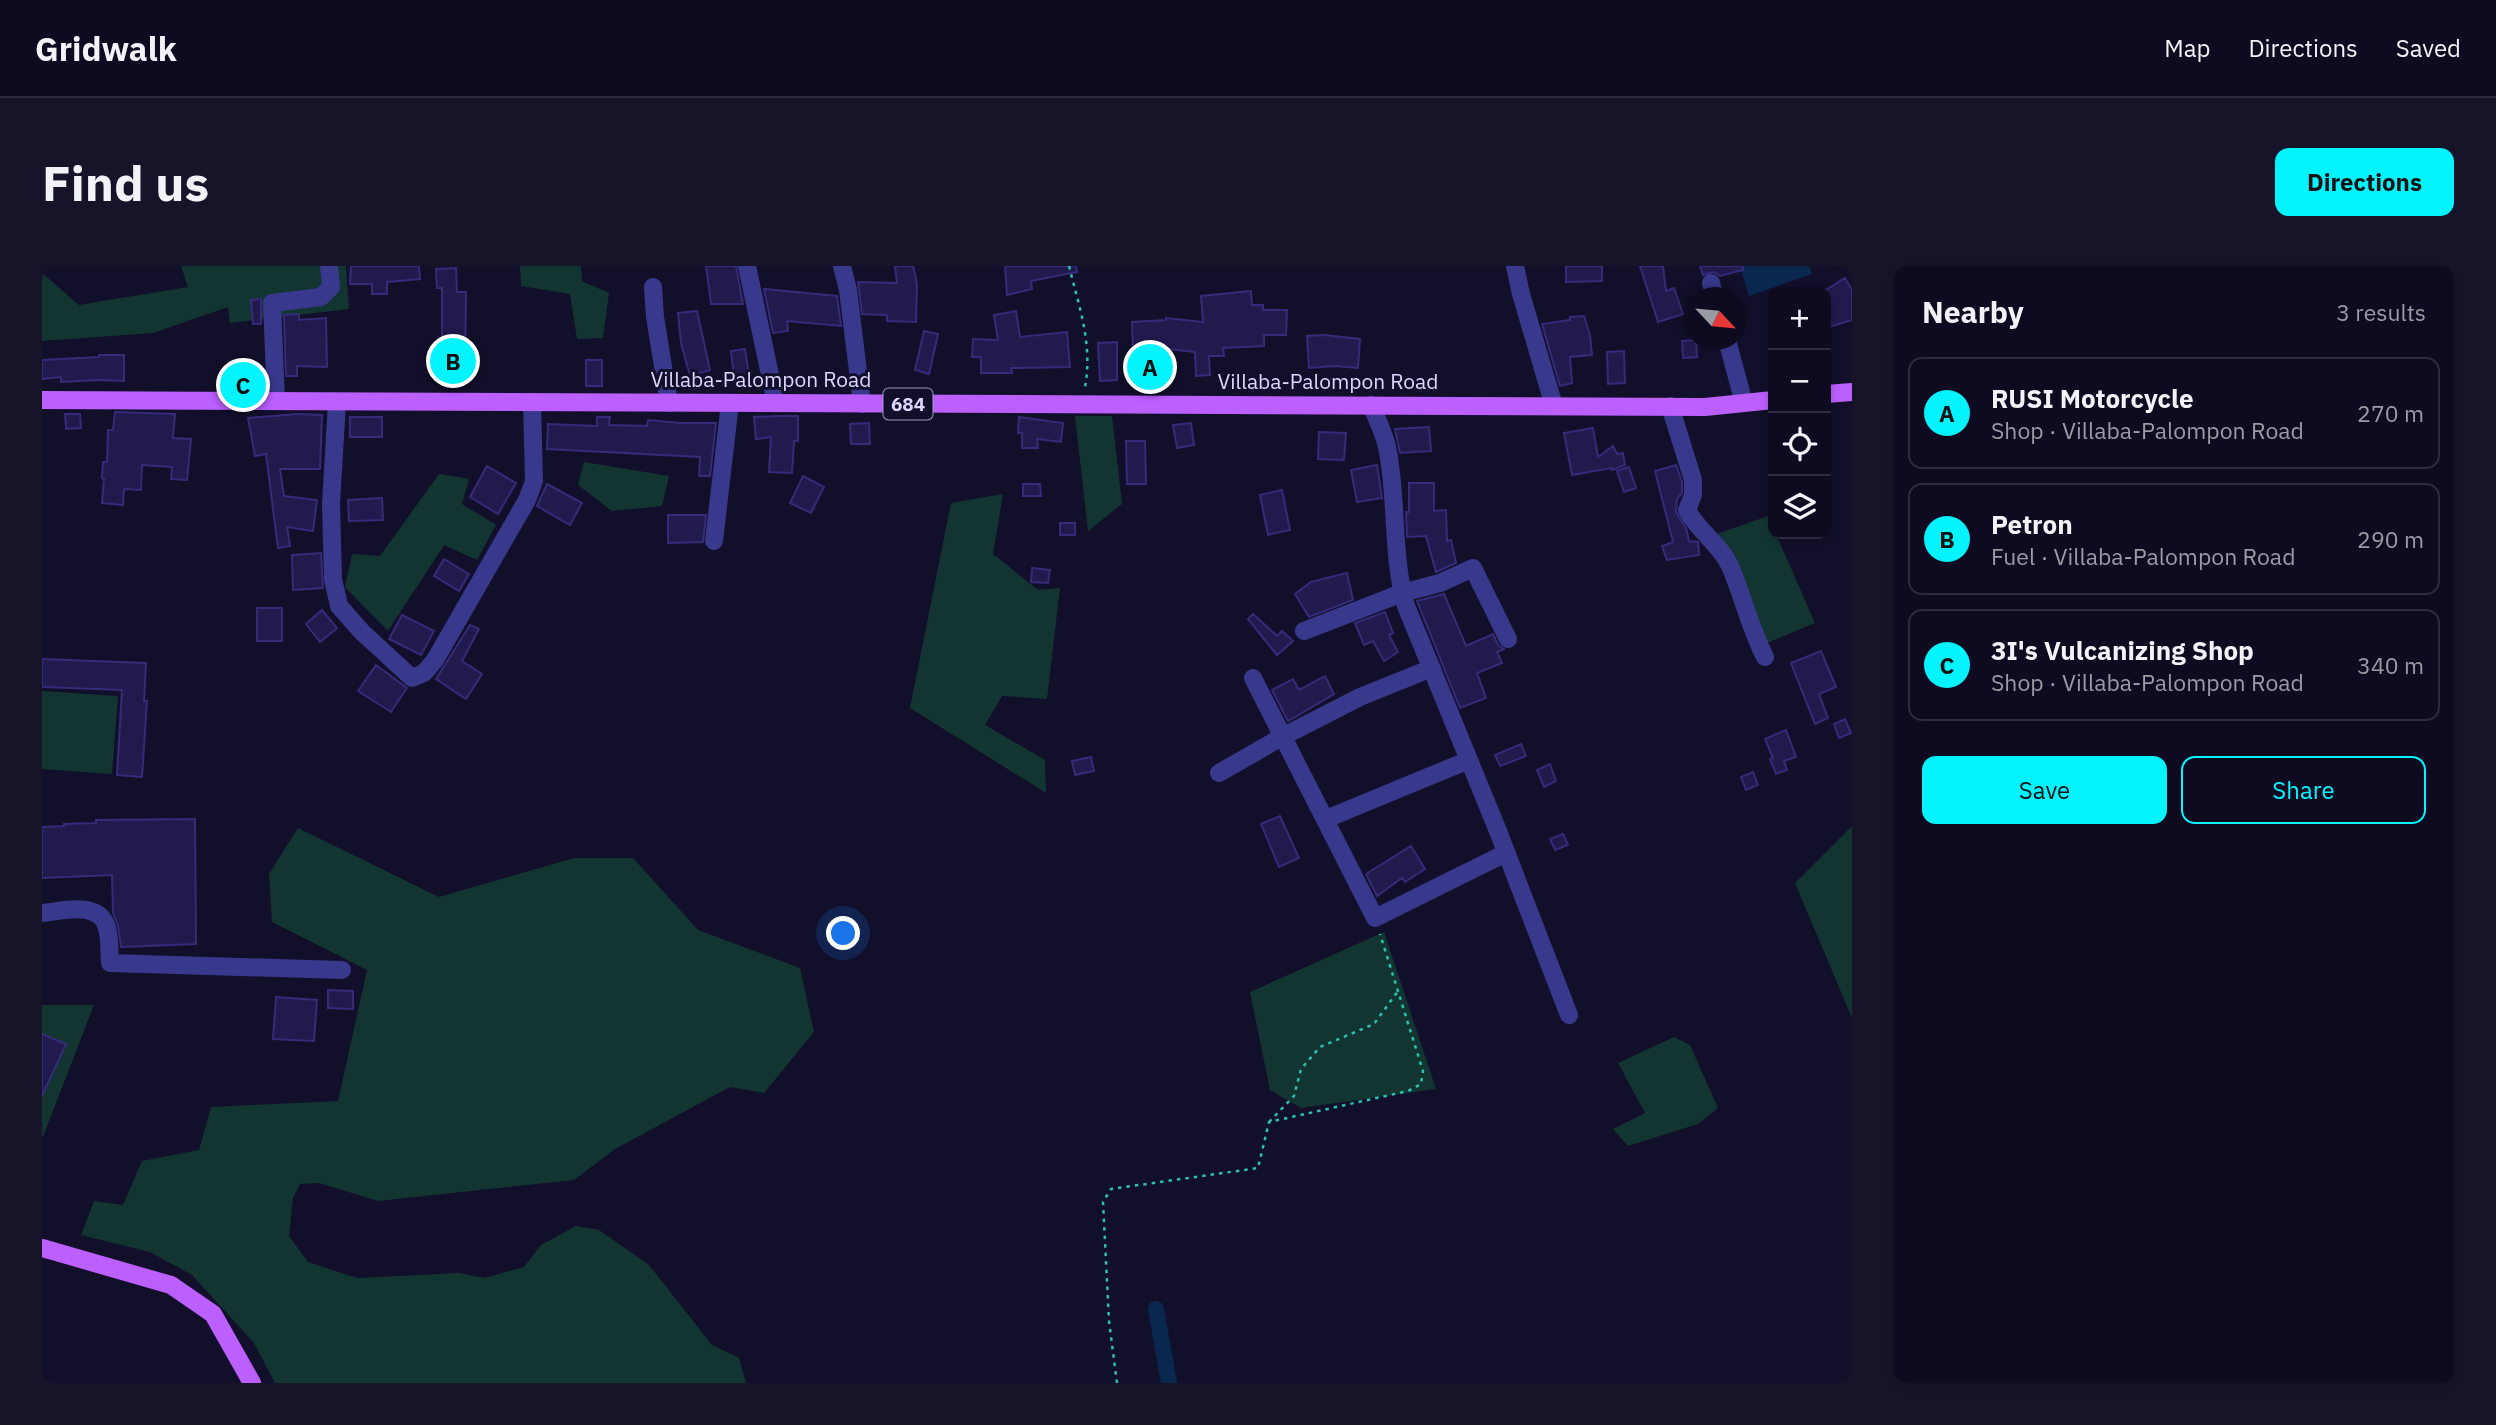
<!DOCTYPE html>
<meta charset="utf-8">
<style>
body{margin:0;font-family:"IBM Plex Sans",sans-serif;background:#171429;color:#f1f3f6}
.controls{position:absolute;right:21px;top:21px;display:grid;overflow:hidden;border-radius:14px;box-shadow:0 4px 10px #0003}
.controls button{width:63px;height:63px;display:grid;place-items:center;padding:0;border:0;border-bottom:2px solid #2e2b3e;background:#0e0b20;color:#f1f3f6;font:35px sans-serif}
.compass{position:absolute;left:1642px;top:21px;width:63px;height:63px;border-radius:50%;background:#0e0b20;box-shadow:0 4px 10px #0003;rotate:116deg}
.you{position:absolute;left:802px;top:668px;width:24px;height:24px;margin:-18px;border:5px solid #fff;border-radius:50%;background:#1a73e8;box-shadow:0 0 0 10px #1a73e833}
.badge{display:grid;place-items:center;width:46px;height:46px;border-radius:50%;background:#04f4ff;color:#111;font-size:23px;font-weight:700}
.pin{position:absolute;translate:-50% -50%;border:4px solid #fff;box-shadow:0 2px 7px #0006}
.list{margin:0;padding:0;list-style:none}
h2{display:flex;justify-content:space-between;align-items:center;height:91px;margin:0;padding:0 28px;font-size:30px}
h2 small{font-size:23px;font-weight:400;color:#9b9ba5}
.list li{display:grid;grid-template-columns:46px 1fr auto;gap:21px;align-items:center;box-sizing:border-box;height:112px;margin:0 14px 14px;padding:0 14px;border:2px solid #2e2b3e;border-radius:14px}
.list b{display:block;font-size:26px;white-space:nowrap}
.list p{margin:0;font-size:23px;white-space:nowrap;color:#9b9ba5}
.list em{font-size:23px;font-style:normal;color:#9b9ba5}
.actions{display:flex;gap:14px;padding:21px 28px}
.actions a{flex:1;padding:16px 0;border:2px solid #04f4ff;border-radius:14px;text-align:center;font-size:24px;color:#04f4ff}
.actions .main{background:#04f4ff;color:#111}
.icon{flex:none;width:38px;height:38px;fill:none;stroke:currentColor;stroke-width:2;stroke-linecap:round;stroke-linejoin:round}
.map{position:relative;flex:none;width:1810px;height:1117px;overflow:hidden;border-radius:14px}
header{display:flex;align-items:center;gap:42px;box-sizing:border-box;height:98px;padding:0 35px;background:#0e0b20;border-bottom:2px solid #2e2b3e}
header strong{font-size:33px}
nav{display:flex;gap:38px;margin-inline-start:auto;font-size:24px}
.intro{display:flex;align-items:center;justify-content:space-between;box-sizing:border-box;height:168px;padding:0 42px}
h1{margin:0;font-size:49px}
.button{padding:18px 32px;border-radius:14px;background:#04f4ff;color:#111;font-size:24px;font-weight:700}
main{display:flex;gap:42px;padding:0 42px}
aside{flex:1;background:#0e0b20;border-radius:14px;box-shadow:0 4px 10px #0003}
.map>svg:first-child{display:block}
.green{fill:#123532}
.water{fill:#0a274f}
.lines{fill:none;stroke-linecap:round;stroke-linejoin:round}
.canal{stroke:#0a274f;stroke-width:16}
.building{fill:#211a4c;stroke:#362b7a;stroke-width:2}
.path{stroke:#29c2b1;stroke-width:2.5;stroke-dasharray:3.5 5;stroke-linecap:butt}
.minor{stroke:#38398c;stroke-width:18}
.major{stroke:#bb5fff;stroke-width:18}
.labels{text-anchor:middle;stroke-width:6;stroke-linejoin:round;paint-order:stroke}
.shield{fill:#120f2a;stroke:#9f9cbf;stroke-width:2}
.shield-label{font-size:19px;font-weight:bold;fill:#dbd8ff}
.street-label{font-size:21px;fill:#dbd8ff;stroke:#120f2a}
</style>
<header>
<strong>Gridwalk</strong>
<nav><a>Map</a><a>Directions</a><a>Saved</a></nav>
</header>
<div class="intro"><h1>Find us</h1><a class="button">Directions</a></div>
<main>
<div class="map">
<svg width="1810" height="1117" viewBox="0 0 1810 1117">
<rect width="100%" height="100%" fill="#120f2a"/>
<path class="green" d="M139,0H304L307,43L188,57L186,41L111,67L0,75V7L37,39L146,21Z
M478,0H539L540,15L567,27L561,72L535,73L528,28L479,20Z
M1033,150H1070L1080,238L1046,265Z
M542,196L627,210L620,240L570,245L536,219Z
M397,208L427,213L420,238L454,259L435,294L402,279L346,365L303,321L310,288L338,290Z
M961,228L951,288L996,324L1018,322L1005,433L960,430L943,459L1003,494L1004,527L868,442L909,237Z
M1726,250L1731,268H1734L1773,357L1713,382L1672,269Z
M0,425L76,430L70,508L0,503Z
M1810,560V752L1753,617Z
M256,562L397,631L532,592H591L656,664L758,702L772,766L722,827L688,821L573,883L532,914L336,935L277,917L258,918L251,932L247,970L266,996L315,1012L417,1007L442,1012L482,1001L499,979L534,960L557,964L607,999L670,1079L697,1092L704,1117H233L212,1077L150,1009L108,986L39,969L52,935L81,939L100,895L157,884L169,841L296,835L325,704L230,656L227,608Z
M1342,666L1394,823L1259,842L1228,824L1208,726Z
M0,739H52L0,873Z
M1632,771L1648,779L1676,842L1656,858L1586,880L1571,863L1603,847L1576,797Z"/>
<path class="water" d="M1698,0H1767L1770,8L1707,30Z"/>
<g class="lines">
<path class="canal" d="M1114,1043L1127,1117"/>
</g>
<path class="building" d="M309,0H377L378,13L345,16V28H330V18H308Z
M664,0H694L701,38H669Z
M853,0H871L875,18L874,56L845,55V49L820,48L816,16L855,17Z
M963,0H1034L1035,6L989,15L990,23L965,29Z
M1524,0H1560V15L1524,16Z
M1598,0H1621L1624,25L1632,22L1641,48L1616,56Z
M1658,0H1701V4L1678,10L1671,6L1661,9Z
M414,2L415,26H424L423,110H400V22H395L394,3Z
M1803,12L1810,24V54L1784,62V24Z
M722,23L795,30L799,60L745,55L746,65L731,67Z
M1209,25L1210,39H1221V44H1245L1244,69H1222V80L1181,82L1182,90H1167L1168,109L1154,110L1153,86L1117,82L1091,84L1090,56L1124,54V52L1161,56L1159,30Z
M219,33V58H211L209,34Z
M655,45L668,104L648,110L639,77L636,47Z
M974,45L978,71L1025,66L1028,101L969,102L970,107H939V91H930L931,73L956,74L952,49Z
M257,48V54L284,52L285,101L255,100V110H244L242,49Z
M1542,50L1548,69L1550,89L1528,91L1530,117L1518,120L1500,58L1528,54V51Z
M882,65L896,68L887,108L873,104Z
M1282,69L1318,73L1316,102L1293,100L1267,102L1265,70Z
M1654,74L1655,91L1641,92L1640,75Z
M1075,76V114L1058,115L1056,77Z
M703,83L707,109L692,111L689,85Z
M1582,85L1583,117L1566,118L1565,86Z
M57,89H82V115L57,114L19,116V111L0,113V94L57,91Z
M544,94H560V120H544Z
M73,146L133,148L131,172L149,173L145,214L129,213L130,201L100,199L99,224L82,223L81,239L60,237L62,213L60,212L61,196H65L66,164H71Z
M23,148H38L39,162L24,163Z
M256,148L280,149L278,203H238L242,230L275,234L271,265L245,261L248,280L236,282L224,188L213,190L206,152Z
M735,150H756V175H752L750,207L727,206L729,171L714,173L712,151Z
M308,151H340V171H308Z
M555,151H568L567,159L605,160L606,154L639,157H674L668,210H657L658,191L505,183L506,158L555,160Z
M977,151L1021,157L1019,176L995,173L996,182H980V167H976Z
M827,157L828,178H809L808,158Z
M1149,157L1152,179L1135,182L1131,159Z
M1387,161L1389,185L1358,187L1353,163Z
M1551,162L1556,191L1571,180L1575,188L1581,187L1583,199L1570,204L1569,202L1530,209L1522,167Z
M1277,166L1304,167L1302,194L1276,193Z
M1084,175H1103L1104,218H1085Z
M1335,199L1340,232L1315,236L1309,204Z
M1634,199L1640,216V227L1635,233L1634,246L1644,262L1647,275L1656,276L1657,289L1625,294L1620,280L1631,276L1613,205Z
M445,200L474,217L456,248L428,231Z
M1587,201L1594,222L1582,226L1575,205Z
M761,210L782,221L769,247L748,237Z
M1367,217H1392V245L1404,244L1405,275L1409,274L1414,297L1394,306L1384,270L1365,271L1364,246H1367Z
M505,218L540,237L528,259L495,240Z
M981,218H998L999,230H981Z
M1240,224L1248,264L1226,269L1218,229Z
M340,232L341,254L307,255L306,234Z
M626,249H664L661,276L626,277Z
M1018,257H1033V269H1018Z
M279,287L281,322L251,324L250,289Z
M402,293L427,308L417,325L392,310Z
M990,302L1008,304L1006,317L989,316Z
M1305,307L1311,334L1267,351L1253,328L1269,316Z
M1402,328L1424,380L1451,368L1456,379L1462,383L1455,386L1460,397L1435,407L1444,432L1418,442L1375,335Z
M215,342H240V375H215Z
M280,344L295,362L278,376L264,358Z
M1343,346L1351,367L1347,369L1356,386L1342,395L1331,375L1322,379L1313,357Z
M1211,348L1235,370L1240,365L1251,375L1235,389L1206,353Z
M360,349L392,365L379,389L347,373Z
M428,359L437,363L420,395L440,408L424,433L394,413Z
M1779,385L1794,421L1777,428L1786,452L1773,458L1749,397Z
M0,393L104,397L102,435H105L100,511L75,509L80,424L0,421Z
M334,399L365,422L349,446L316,425Z
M1283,410L1292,428L1246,455L1230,424L1251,413L1257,424Z
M1803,453L1809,467L1797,472L1792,458Z
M1744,464L1754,491L1742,495L1745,504L1734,508L1728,493L1731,492L1723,473Z
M1479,478L1484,490L1458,500L1453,489Z
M1049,491L1052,505L1033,509L1030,495Z
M1508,498L1514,515L1502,521L1495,504Z
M1711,506L1716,519L1704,524L1699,511Z
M1238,550L1257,592L1237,601L1219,558Z
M153,553L154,678L79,681L76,660L71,647L70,609L0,612V561L22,560V558L54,557V554Z
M1521,568L1526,579L1513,584L1508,573Z
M1369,580L1383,603L1363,616L1360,612L1335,630L1324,608Z
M286,724L311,725V743L286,742Z
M234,731L275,734L272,775L231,773Z
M0,768L24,778L0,830Z"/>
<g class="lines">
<path class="path" d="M1027,0C1037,41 1051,78 1043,121
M1227,856L1252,830L1259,803L1278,781L1332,758L1356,725
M1075,1117L1067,1055L1061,936L1069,923L1216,902L1227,856L1366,825L1379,818L1381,805L1338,668"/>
<path class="minor" d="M705,0L734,137
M800,0L806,24L820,138
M1473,0L1479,28L1512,140
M1669,17L1673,32
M611,21L613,51L627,137
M1685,74L1702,137
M234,135L230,37L279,31L289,21L287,0
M295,136L289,238L291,313L297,340L320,366L370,412L382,407L393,394L485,234L492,215L490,136
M1329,139C1335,153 1342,167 1345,181C1356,233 1349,288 1364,340L1456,565L1527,749
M1628,140L1651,214V229L1645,244C1656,265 1678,278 1688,300C1701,330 1708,362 1723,391
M672,275L688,137
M1262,365L1360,327L1398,317L1431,302L1466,373
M1211,412L1333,652L1464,587
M1177,507L1238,472L1318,431L1390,402
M1284,553L1427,494
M0,647C21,645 58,634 65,662C68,673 67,686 68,697L300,704"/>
<path class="major" d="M1784,128L1810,126
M0,134L1663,141L1731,134
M0,982L129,1019L171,1048L210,1117"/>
</g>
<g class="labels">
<rect class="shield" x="841.5" y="122.5" width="49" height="31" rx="5"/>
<g class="shield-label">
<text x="866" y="145">684</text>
</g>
<g class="street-label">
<text x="719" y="121">Villaba-Palompon Road</text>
<text x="1286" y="123">Villaba-Palompon Road</text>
</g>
</g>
</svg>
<div class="controls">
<button>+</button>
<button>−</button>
<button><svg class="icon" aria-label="locate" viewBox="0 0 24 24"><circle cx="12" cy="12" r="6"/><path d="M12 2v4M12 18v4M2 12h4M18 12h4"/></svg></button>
<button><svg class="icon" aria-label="layers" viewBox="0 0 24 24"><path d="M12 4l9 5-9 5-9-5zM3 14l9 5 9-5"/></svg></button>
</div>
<svg class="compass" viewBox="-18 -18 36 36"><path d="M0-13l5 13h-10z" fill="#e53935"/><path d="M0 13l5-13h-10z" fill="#9b9ba5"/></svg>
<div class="you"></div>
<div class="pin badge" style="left:1108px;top:101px">A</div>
<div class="pin badge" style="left:411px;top:95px">B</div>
<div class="pin badge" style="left:201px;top:119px">C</div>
</div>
<aside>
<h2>Nearby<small>3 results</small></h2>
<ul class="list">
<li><span class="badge">A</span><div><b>RUSI Motorcycle</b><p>Shop · Villaba-Palompon Road</p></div><em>270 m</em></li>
<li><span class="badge">B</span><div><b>Petron</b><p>Fuel · Villaba-Palompon Road</p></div><em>290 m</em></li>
<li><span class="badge">C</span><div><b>3I's Vulcanizing Shop</b><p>Shop · Villaba-Palompon Road</p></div><em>340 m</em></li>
</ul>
<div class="actions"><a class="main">Save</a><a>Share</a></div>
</aside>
</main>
